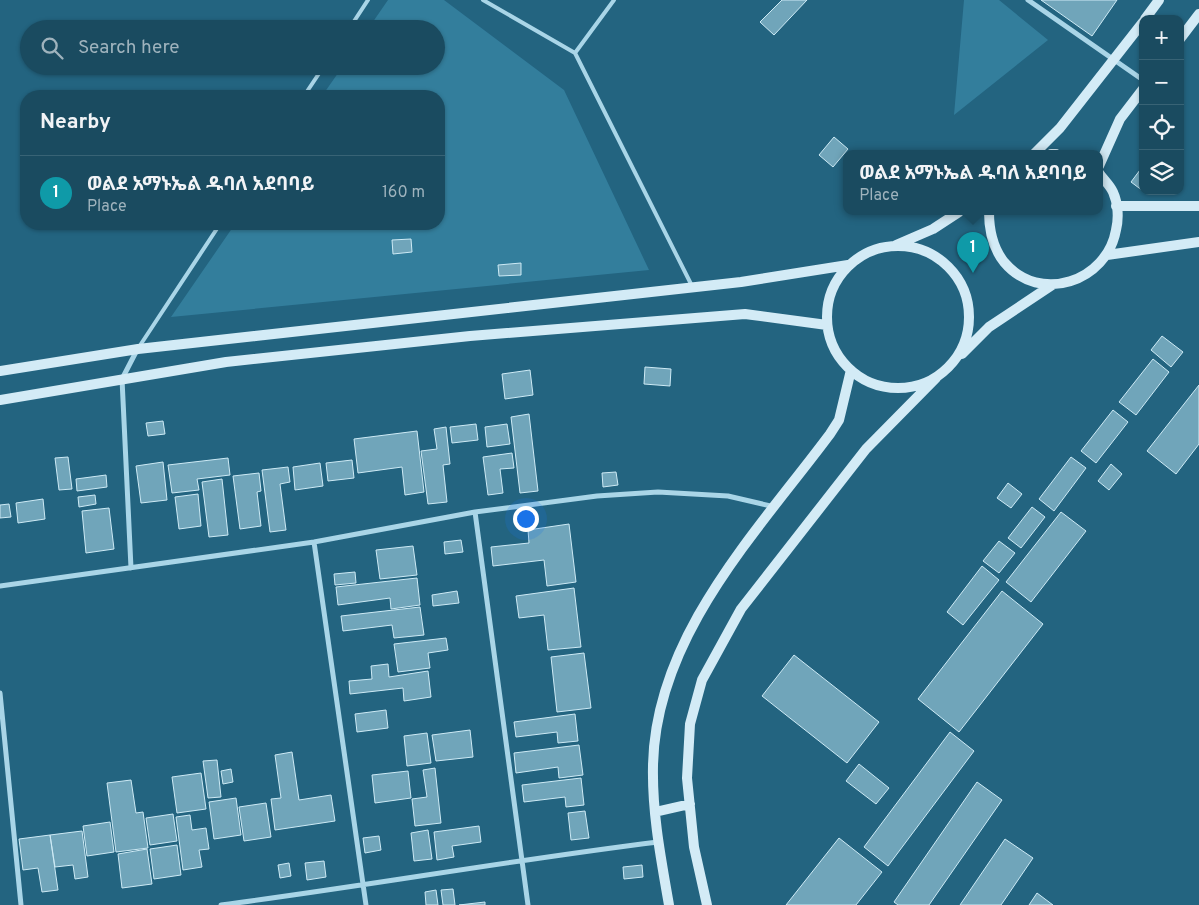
<!DOCTYPE html>
<meta charset="utf-8">
<style>
body{margin:0;font-family:Overpass,"Noto Sans Ethiopic",sans-serif;background:#235266;color:#f1f3f6}
.controls{position:absolute;right:15px;top:15px;display:grid;overflow:hidden;border-radius:10px;box-shadow:0 1px 4px #0004}
.controls button{width:45px;height:45px;display:grid;place-items:center;padding:0;border:0;border-bottom:1px solid #386375;background:#1a4b60;color:#f1f3f6;font:25px sans-serif}
.you{position:absolute;left:525px;top:518px;width:18px;height:18px;margin:-12px;border:4px solid #fff;border-radius:50%;background:#1a73e8;box-shadow:0 0 0 8px #1a73e833}
.badge{display:grid;place-items:center;width:32px;height:32px;border-radius:50%;background:#e69b98;color:#fff;font-size:16px;font-weight:700}
.pin{position:absolute;translate:-50% -41px;filter:drop-shadow(0 1px 2px #0008)}
.pin::after{content:'';position:absolute;top:26px;width:18px;height:15px;background:inherit;clip-path:polygon(0 0,100% 0,50% 100%)}
.popup{position:absolute;left:843px;top:150px;width:260px;height:65px;box-sizing:border-box;display:grid;place-content:center;border-radius:10px;background:#1a4b60;filter:drop-shadow(0 1px 4px #0005);font-size:16px;white-space:nowrap;color:#9fb3bd}
.popup b{font-size:19px;color:#f1f3f6}
.popup::after{content:'';position:absolute;left:50%;top:100%;margin-left:-10px;border:10px solid transparent;border-top-color:#1a4b60}
.list{margin:0;padding:0;list-style:none}
h2{display:flex;justify-content:space-between;align-items:center;height:65px;margin:0;padding:0 20px;font-size:21px}
h2 small{font-size:16px;font-weight:400;color:#9fb3bd}
.list li{display:grid;grid-template-columns:32px 1fr auto;gap:15px;align-items:center;box-sizing:border-box;height:75px;padding:0 20px;border-top:1px solid #386375}
.list b{display:block;font-size:19px;white-space:nowrap}
.list p{margin:0;font-size:16px;white-space:nowrap;color:#9fb3bd}
.list em{font-size:16px;font-style:normal;color:#9fb3bd}
.icon{flex:none;width:28px;height:28px;fill:none;stroke:currentColor;stroke-width:2;stroke-linecap:round;stroke-linejoin:round}
.map{position:relative;flex:none;width:1199px;height:905px;overflow:hidden}
.search{position:absolute;background:#1a4b60;box-shadow:0 1px 4px #0004;left:20px;top:20px;width:425px;height:55px;display:flex;align-items:center;gap:12px;box-sizing:border-box;padding:0 18px;border-radius:28px;color:#9fb3bd;font-size:19px}
.panel{position:absolute;background:#1a4b60;box-shadow:0 1px 4px #0004;left:20px;top:90px;width:425px;height:140px;border-radius:20px}
.map>svg:first-child{display:block}
.green{fill:#337e9c}
.building{fill:#70a5ba;stroke:#cdeaf5}
.lines{fill:none;stroke-linecap:round;stroke-linejoin:round}
.service{stroke:#a9d5e7;stroke-width:4}
.minor{stroke:#a9d5e7;stroke-width:5}
.secondary{stroke:#d3ebf6;stroke-width:10}
</style>
<div class="map">
<svg width="1199" height="905" viewBox="0 0 1199 905">
<rect width="100%" height="100%" fill="#236480"/>
<path class="green" d="M388,0H444L564,90L649,270L171,317L235,224H439V96H322L343,66H436V29H368Z
M964,0H999L1048,40L954,115Z"/>
<path class="building" d="M782,0H807L774,35L760,22Z
M1041,0H1117L1092,36Z
M834,137L848,149L833,167L819,155Z
M1143,166V191L1131,182Z
M411,239L412,252L393,254L392,240Z
M521,263V275L499,276L498,265Z
M1162,336L1183,352L1171,367L1151,350Z
M1153,359L1169,372L1136,415L1119,402Z
M645,367L671,369L670,386L644,384Z
M530,370L533,395L505,399L502,374Z
M1199,385V444L1176,474L1147,451Z
M1113,410L1128,422L1096,463L1081,451Z
M529,414L538,491L520,493L511,417Z
M163,421L165,434L148,436L146,423Z
M476,424L478,440L452,443L450,427Z
M507,424L510,444L487,447L485,427Z
M446,427L450,464L443,465L447,502L428,504L421,451L437,449L434,429Z
M417,431L424,492L405,495L402,467L358,473L354,439Z
M512,453L514,468L500,469L503,493L488,495L483,457Z
M68,457L72,489L59,490L55,458Z
M1071,457L1086,468L1054,511L1039,499Z
M228,458L230,475L197,479L199,490L172,493L168,465Z
M352,460L354,478L328,481L326,463Z
M163,462L167,500L141,503L136,466Z
M320,463L323,486L295,490L293,467Z
M1111,464L1122,474L1109,490L1098,481Z
M288,467L290,482L280,484L286,530L270,532L262,470Z
M616,472L618,485L603,487L602,473Z
M259,473L261,491L257,492L261,526L240,529L233,476Z
M106,475L107,487L77,491L76,479Z
M222,479L228,535L209,537L202,482Z
M1008,483L1022,494L1011,508L997,498Z
M198,494L201,526L179,529L175,497Z
M95,495L96,504L79,507L78,497Z
M43,499L45,519L18,523L16,503Z
M9,504L11,517L0,518V505Z
M1032,507L1045,517L1021,548L1008,538Z
M109,508L114,549L86,553L82,511Z
M1061,512L1086,531L1031,602L1006,582Z
M569,524L576,582L547,586L544,560L493,566L491,547L529,543L528,530Z
M461,540L463,552L445,554L444,542Z
M999,541L1015,553L999,573L983,561Z
M413,546L417,575L380,579L376,550Z
M982,566L999,580L963,625L947,612Z
M355,572L356,583L335,585L334,574Z
M417,578L420,605L391,609L390,598L338,605L336,587Z
M574,588L581,647L548,650L544,615L519,618L516,596Z
M457,591L459,603L433,606L432,595Z
M1002,591L1043,624L959,732L918,699Z
M420,607L424,635L394,638L392,625L343,631L341,616Z
M446,638L448,650L428,653L430,668L398,672L394,644Z
M584,653L591,708L557,712L551,657Z
M794,655L879,722L847,763L762,696Z
M388,664L389,677L428,671L431,697L404,701L403,688L350,694L349,681L372,679L371,666Z
M386,710L388,728L357,732L355,714Z
M575,714L578,741L558,743L557,732L516,737L514,722Z
M470,730L473,757L436,761L432,735Z
M950,732L974,751L888,866L864,847Z
M427,733L431,763L407,766L404,736Z
M579,745L583,775L559,778L558,767L516,773L514,753Z
M292,752L299,800L331,795L335,821L275,830L271,799L281,798L275,755Z
M217,760L221,797L208,798L203,761Z
M859,764L889,788L876,804L846,781Z
M435,768L441,823L415,826L412,799L427,797L423,770Z
M231,769L233,782L223,784L221,771Z
M408,771L411,798L375,803L372,775Z
M201,773L206,809L177,813L172,777Z
M581,778L584,805L566,807L565,797L524,802L522,785Z
M131,780L136,813L143,812L148,848L116,852L107,783Z
M977,782L1002,800L929,905H898L894,902Z
M236,798L241,835L214,839L209,802Z
M266,803L271,837L244,841L239,807Z
M585,811L589,838L571,840L568,813Z
M173,814L177,841L150,845L146,818Z
M190,815L192,830L206,828L209,849L199,850L202,867L183,870L176,817Z
M110,822L114,852L87,856L83,826Z
M479,826L481,842L452,846L454,857L437,860L434,832Z
M428,830L432,859L414,861L411,833Z
M82,831L88,877L75,879L73,865L55,867L50,835Z
M50,835L58,890L42,892L38,868L23,870L19,839Z
M379,836L381,850L365,853L363,838Z
M839,838L882,872L856,905H786Z
M1005,839L1033,858L1001,905H960Z
M177,845L181,875L154,879L150,849Z
M147,849L152,884L122,888L118,854Z
M324,861L326,877L307,880L305,863Z
M289,863L291,876L280,878L278,865Z
M642,865L643,877L624,879L623,867Z
M453,889L455,905H443L441,890Z
M436,890L438,905H426L425,892Z
M1037,893L1053,905H1029Z
M485,902V905H459Z"/>
<g class="lines">
<path class="service" d="M483,0L575,53L692,286
M349,29L368,0
M575,53L614,0
M304,96L324,66
M139,347L220,224"/>
<path class="minor" d="M1028,0L1143,80
M475,512L528,905
M314,542L366,905
M131,568L122,379L137,350
M0,586L314,542L475,512L597,496L658,492L728,496L775,507
M0,693L21,905
M221,905C367,886 512,860 658,842"/>
<path class="secondary" d="M1145,19L1159,0
M1180,39L1199,14
M1034,154L1060,128L1143,22
M1051,154H1056
M1099,166L1120,119L1143,89
M1116,206H1199
M989,212C989,229 993,248 1004,262C1040,305 1107,281 1116,230C1119,218 1118,203 1113,192C1110,185 1103,179 1099,173
M896,245L933,229L959,212
M827 317a71 71 0 1 1 142 0a71 71 0 1 1-142 0Z
M1107,255L1199,242
M962,354L989,327L1052,285
M0,371L138,349L741,282L848,265
M0,400L226,362L470,336L745,314L827,325
M655,812L690,804
M669,905C661,859 652,813 653,766C655,636 757,532 830,434L839,420L851,370
M707,905L694,847L687,778L690,724L702,680L741,609L866,449L936,378"/>
</g>
</svg>
<div class="controls">
<button>+</button>
<button>−</button>
<button><svg class="icon" aria-label="locate" viewBox="0 0 24 24"><circle cx="12" cy="12" r="6"/><path d="M12 2v4M12 18v4M2 12h4M18 12h4"/></svg></button>
<button><svg class="icon" aria-label="layers" viewBox="0 0 24 24"><path d="M12 4l9 5-9 5-9-5zM3 14l9 5 9-5"/></svg></button>
</div>
<div class="you"></div>
<div class="pin badge" style="left:973px;top:273px;background:#0f9aa8">1</div>
<div class="popup"><b>ወልደ አማኑኤል ዱባለ አደባባይ</b>Place</div>
<div class="search"><svg class="icon" aria-label="search" viewBox="0 0 24 24"><circle cx="10" cy="10" r="6"/><path d="M15 15l6 6"/></svg>Search here</div>
<section class="panel">
<h2>Nearby<small></small></h2>
<ul class="list">
<li><span class="badge" style="background:#0f9aa8">1</span><div><b>ወልደ አማኑኤል ዱባለ አደባባይ</b><p>Place</p></div><em>160 m</em></li>
</ul>
</section>
</div>
